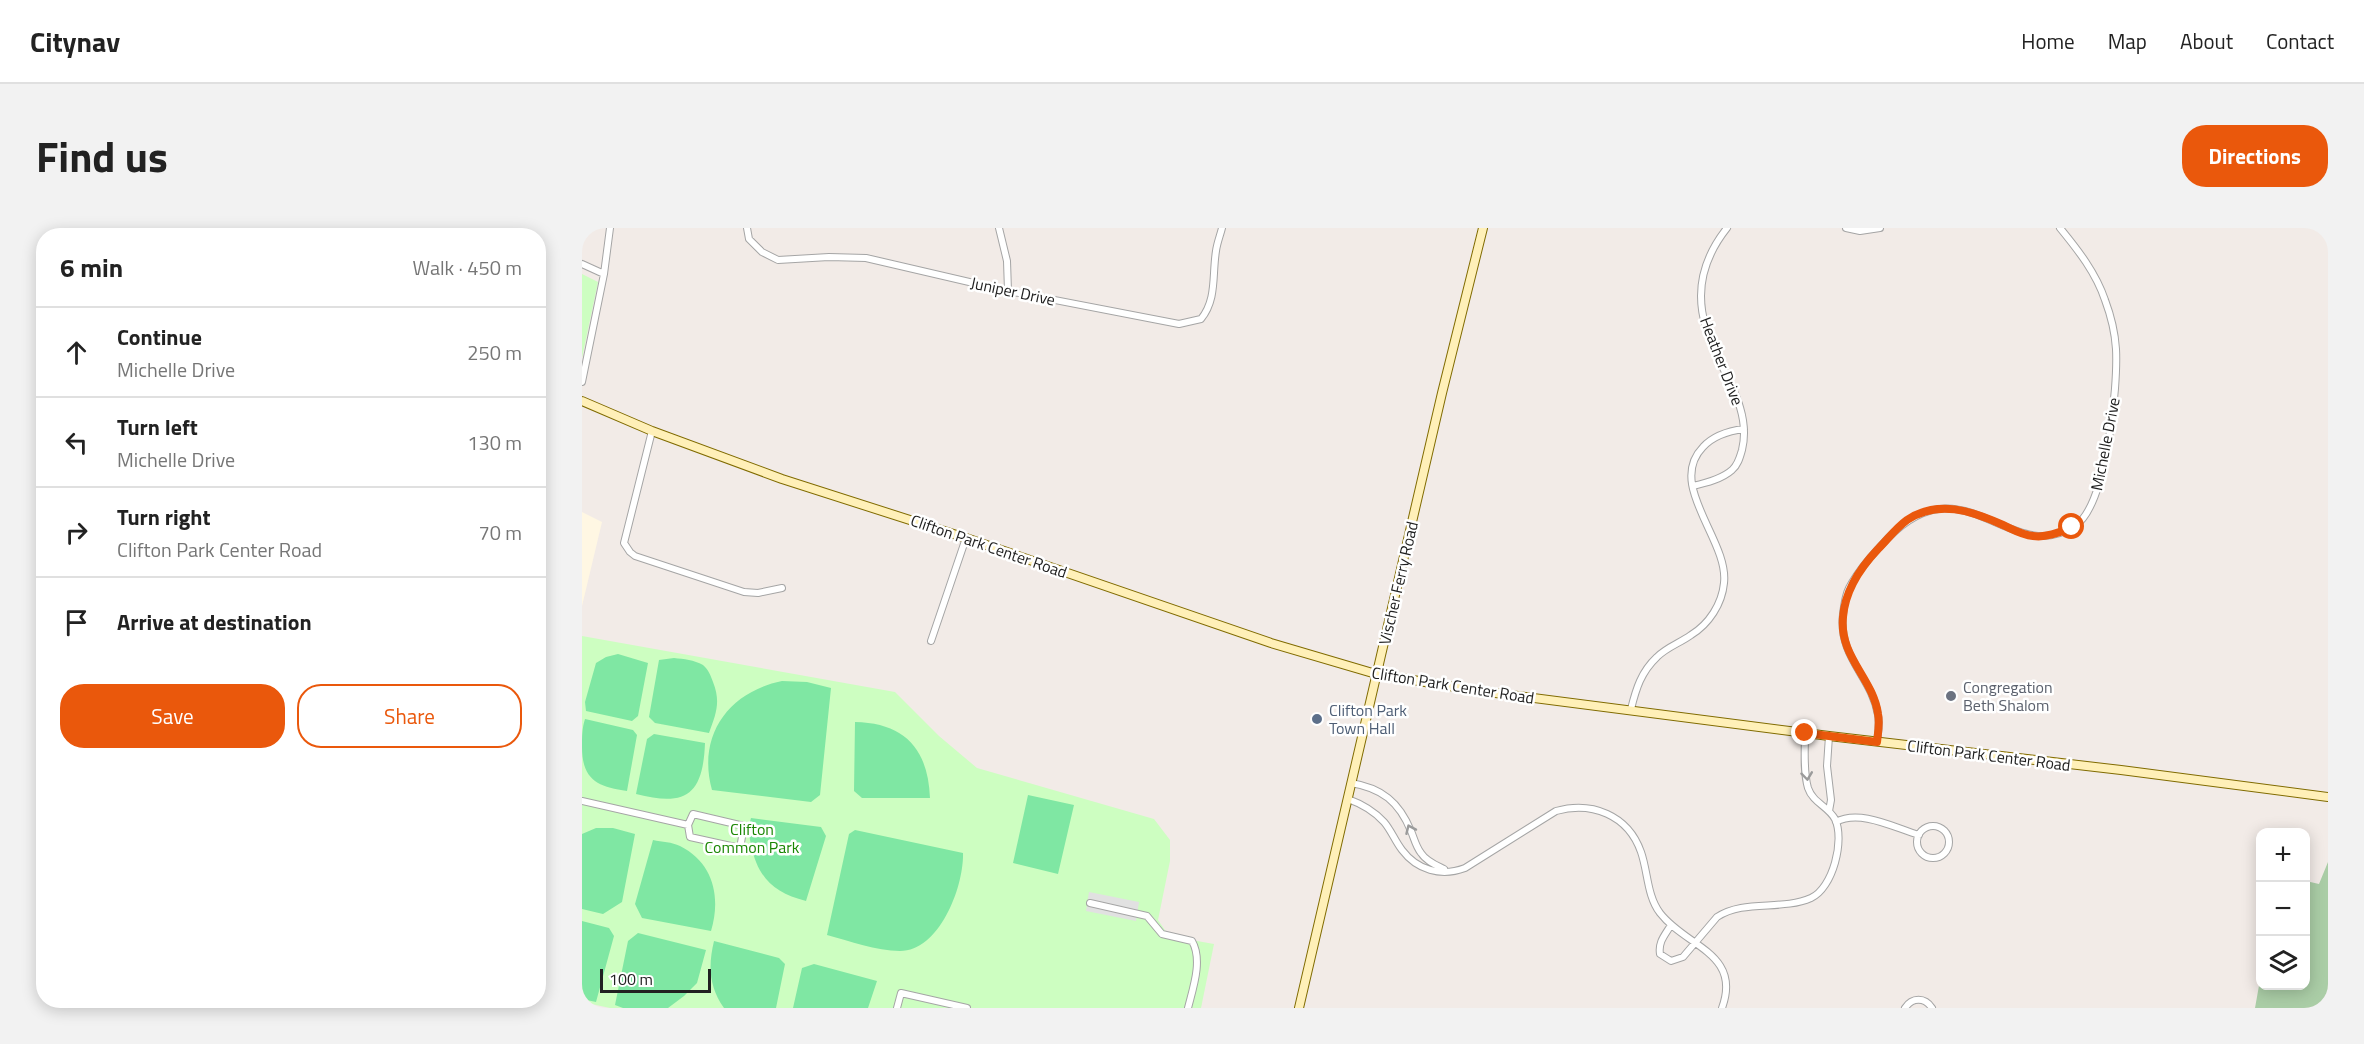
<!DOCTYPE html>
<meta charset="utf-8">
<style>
body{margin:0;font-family:"Titillium Web",sans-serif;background:#f2f2f2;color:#222}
.controls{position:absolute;right:18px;bottom:18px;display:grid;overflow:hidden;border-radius:12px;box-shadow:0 3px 15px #0003}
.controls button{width:54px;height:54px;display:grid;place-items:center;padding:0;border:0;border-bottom:2px solid #e0e0e0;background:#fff;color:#222;font:30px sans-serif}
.scale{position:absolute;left:18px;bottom:15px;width:111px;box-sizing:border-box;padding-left:6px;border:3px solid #212121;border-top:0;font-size:16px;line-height:21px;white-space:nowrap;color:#212121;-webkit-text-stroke:4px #fff;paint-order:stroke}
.stop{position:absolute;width:18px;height:18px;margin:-14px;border:4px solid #ea580c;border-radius:50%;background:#fff}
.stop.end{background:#ea580c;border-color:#fff;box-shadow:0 2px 6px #0008}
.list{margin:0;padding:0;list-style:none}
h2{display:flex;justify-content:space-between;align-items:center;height:78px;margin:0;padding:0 24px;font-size:26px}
h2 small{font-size:20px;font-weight:400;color:#767676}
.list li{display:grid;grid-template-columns:39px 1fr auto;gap:18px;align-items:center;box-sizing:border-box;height:90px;padding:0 24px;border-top:2px solid #e0e0e0}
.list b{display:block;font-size:22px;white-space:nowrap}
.list p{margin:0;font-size:20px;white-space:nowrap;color:#767676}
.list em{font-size:20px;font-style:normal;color:#767676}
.actions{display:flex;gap:12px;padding:18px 24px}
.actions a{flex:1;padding:14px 0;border:2px solid #ea580c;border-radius:24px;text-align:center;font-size:21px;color:#ea580c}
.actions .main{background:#ea580c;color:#fff}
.icon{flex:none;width:33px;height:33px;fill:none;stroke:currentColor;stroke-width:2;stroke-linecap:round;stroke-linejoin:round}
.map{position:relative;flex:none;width:1746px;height:780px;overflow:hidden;border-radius:24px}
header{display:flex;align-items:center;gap:36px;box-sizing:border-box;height:84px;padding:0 30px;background:#fff;border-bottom:2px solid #e0e0e0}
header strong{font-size:28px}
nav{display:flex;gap:33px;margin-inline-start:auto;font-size:21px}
.intro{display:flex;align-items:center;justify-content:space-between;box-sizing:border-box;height:144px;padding:0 36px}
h1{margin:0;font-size:42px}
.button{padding:15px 27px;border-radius:24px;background:#ea580c;color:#fff;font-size:21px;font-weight:700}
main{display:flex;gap:36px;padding:0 36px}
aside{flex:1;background:#fff;border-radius:24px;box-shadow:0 3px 15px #0003}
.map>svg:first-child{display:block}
.education{fill:#fff7e3}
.cemetery{fill:#aacda6}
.park{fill:#cdfec1}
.pitch{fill:#7fe7a3}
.parking{fill:#e1e1e1}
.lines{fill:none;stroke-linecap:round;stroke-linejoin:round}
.street-casing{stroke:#a5a5a5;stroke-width:8}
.secondary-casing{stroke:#806b00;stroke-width:10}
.street{stroke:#fff;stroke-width:6}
.secondary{stroke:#fff0b8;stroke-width:8}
.oneway{stroke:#9b9b9b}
.route{stroke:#ea580c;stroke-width:8}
.worship-dot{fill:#6b7280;stroke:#fff;stroke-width:2}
.service-dot{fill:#5c6f8a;stroke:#fff;stroke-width:2}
.labels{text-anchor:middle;stroke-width:5;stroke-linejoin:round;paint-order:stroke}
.street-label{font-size:16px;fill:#212121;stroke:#fff}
.worship-label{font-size:16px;fill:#5b616d;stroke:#fff;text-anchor:start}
.service-label{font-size:16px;fill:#4e5e75;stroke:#fff;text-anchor:start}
.park-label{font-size:16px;fill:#1a8603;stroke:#fff}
</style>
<header>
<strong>Citynav</strong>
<nav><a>Home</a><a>Map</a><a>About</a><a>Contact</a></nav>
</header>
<div class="intro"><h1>Find us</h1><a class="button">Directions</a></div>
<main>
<aside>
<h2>6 min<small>Walk · 450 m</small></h2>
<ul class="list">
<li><svg class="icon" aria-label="ahead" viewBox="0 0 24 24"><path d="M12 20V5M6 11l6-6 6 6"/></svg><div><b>Continue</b><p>Michelle Drive</p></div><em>250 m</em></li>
<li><svg class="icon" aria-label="left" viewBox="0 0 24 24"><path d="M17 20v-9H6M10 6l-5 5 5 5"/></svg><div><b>Turn left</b><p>Michelle Drive</p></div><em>130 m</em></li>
<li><svg class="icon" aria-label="right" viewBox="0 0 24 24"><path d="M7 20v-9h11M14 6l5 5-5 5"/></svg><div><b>Turn right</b><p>Clifton Park Center Road</p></div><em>70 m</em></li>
<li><svg class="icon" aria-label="arrive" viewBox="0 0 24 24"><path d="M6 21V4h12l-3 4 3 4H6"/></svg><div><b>Arrive at destination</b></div></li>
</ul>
<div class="actions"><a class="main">Save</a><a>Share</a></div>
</aside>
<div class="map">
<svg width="1746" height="780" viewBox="0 0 1746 780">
<rect width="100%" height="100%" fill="#f2ebe7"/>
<path class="education" d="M0,284L20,294L0,378Z"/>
<path class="cemetery" d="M1746,634V780H1673L1678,752V758H1724V653L1737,656Z"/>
<path class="park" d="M0,46L16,54L0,130Z
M0,408L313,464L357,508L395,540L572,591L588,612V633L576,692L587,708L632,716L619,780H28L0,774Z"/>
<path class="pitch" d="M36,426L66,435L56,488L50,493L4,483L3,474L14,435L24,429Z
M92,430C102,431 112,432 121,437C126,441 129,448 131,454C139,474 134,486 127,505L73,495L67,489L77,432Z
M200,453L225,454L249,460L238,567L229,574L130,562C115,508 146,464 200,453Z
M3,491L51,502L55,507L45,563C15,559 0,551 0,519C0,509 0,500 3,491Z
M273,494C323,495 346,521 348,570H280L272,563Z
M72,506L123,515C121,567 104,579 54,566L65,511Z
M446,567L492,577L476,646L431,635Z
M169,590L239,599L244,608L224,673C192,665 176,650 169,617C167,607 166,600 169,590Z
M14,600H31L53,606L40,674L21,686L0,681V606Z
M273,602L381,625C382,658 358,723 318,723C294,723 268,713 245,707L267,606Z
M71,612C80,614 90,614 98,618C132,635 139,670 129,703L60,690L53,676Z
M0,693L27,700L32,708L14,774L0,771Z
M56,705L124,722L115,755L102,768L86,780H41L33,777L46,713Z
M132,713L197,730L203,736L194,780H142C127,759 126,738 132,713Z
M232,736L295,753L286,780H211L220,740Z"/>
<path class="parking" d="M507,664L557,674L554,693L504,683Z"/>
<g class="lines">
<defs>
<path id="street" d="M165,0L167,11L180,24L196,32L247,29L284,30L426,63L597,96L619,91C635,71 630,48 634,23C635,15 638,8 640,0
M417,0L425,33L426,63
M1264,0L1278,3L1298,0
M0,36L22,46
M0,154L22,46L28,0
M70,203L42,315L48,324L53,328L162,364L176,365L200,360
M1111,258C1124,255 1140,251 1150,242C1156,237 1158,229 1160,222C1171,177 1135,140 1124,100C1121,90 1119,78 1119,68C1119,43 1130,19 1145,0
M349,413L384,310
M1049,481C1054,461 1059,444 1075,429C1085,419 1098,415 1109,407C1127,396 1140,376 1142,355C1147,312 1084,257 1121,219C1131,208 1146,203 1162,201
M1247,508L1245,538L1249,572L1247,583
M1295,514C1296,505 1298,496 1296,487C1290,449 1256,430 1261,386C1262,378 1263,368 1267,360C1277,341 1292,325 1306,310C1383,231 1427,340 1493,298C1525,277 1536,158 1534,121C1533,105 1529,88 1523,72C1514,45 1496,22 1478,0
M769,555C800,560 817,574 829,603C832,610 834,619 839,625C844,633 854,637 862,641
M766,571C780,576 792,583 802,594C809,602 813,613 820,622C835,642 859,649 883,640L974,583C1010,573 1046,587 1059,624C1066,644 1065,668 1078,685C1104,719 1160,725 1140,780
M0,573L106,597L111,586L162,598L158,620L108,609L106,597
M1254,594C1278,581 1313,600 1337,607
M1335 614a16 16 0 1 1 32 0a16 16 0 1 1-32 0Z
M508,675L565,688L580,706L610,713C621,732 611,760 606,780
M1089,697C1083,707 1076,714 1078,726L1089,733L1101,729L1135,689C1162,671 1199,683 1229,670C1251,660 1263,612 1253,591C1246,578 1231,575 1226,560C1221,543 1223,522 1223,505
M315,780L319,765L385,780
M1323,780C1330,769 1343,769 1350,780"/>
<path id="secondary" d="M0,173L70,203L200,251L384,310L689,415L794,446L898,463L1247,508L1539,542L1746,569
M717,780L860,165L901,0"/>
</defs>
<use href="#street" class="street-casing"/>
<use href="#secondary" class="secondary-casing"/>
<use href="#street" class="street"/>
<use href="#secondary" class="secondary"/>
</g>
<defs><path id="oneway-chevron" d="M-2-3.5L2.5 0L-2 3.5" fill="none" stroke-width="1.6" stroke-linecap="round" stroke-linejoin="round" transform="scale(1.5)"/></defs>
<g class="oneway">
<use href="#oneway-chevron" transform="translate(1225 548) rotate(83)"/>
<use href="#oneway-chevron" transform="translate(828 601) rotate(-114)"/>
</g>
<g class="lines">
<path class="route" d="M1223,505L1295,514C1296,505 1298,495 1296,486C1291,450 1257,429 1261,389C1263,363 1278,340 1296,321C1305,312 1314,300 1325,292C1356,271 1390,283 1421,297C1430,301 1440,307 1451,308C1465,310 1478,304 1490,299"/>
</g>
<circle class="worship-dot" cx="1369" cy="468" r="6"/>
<circle class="service-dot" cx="735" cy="491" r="6"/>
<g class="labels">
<g class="street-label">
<text transform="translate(431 63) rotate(12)" y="6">Juniper Drive</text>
<text transform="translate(1140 133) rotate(69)" y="6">Heather Drive</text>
<text transform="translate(1523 216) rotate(-79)" y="6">Michelle Drive</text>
<text transform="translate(407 318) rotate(19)" y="6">Clifton Park Center Road</text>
<text transform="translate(816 355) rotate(-77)" y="6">Vischer Ferry Road</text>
<text transform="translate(871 457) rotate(9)" y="6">Clifton Park Center Road</text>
<text transform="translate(1407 527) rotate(7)" y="6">Clifton Park Center Road</text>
</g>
<g class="worship-label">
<text x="1381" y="465">Congregation<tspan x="1381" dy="18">Beth Shalom</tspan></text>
</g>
<g class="service-label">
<text x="747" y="488">Clifton Park<tspan x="747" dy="18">Town Hall</tspan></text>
</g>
<g class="park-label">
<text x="170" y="607">Clifton<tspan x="170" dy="18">Common Park</tspan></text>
</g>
</g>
</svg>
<div class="controls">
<button>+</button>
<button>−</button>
<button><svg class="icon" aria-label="layers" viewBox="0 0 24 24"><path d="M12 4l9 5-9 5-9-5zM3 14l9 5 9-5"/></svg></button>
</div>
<div class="scale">100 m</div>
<div class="stop" style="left:1490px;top:299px"></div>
<div class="stop end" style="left:1223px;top:505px"></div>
</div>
</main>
